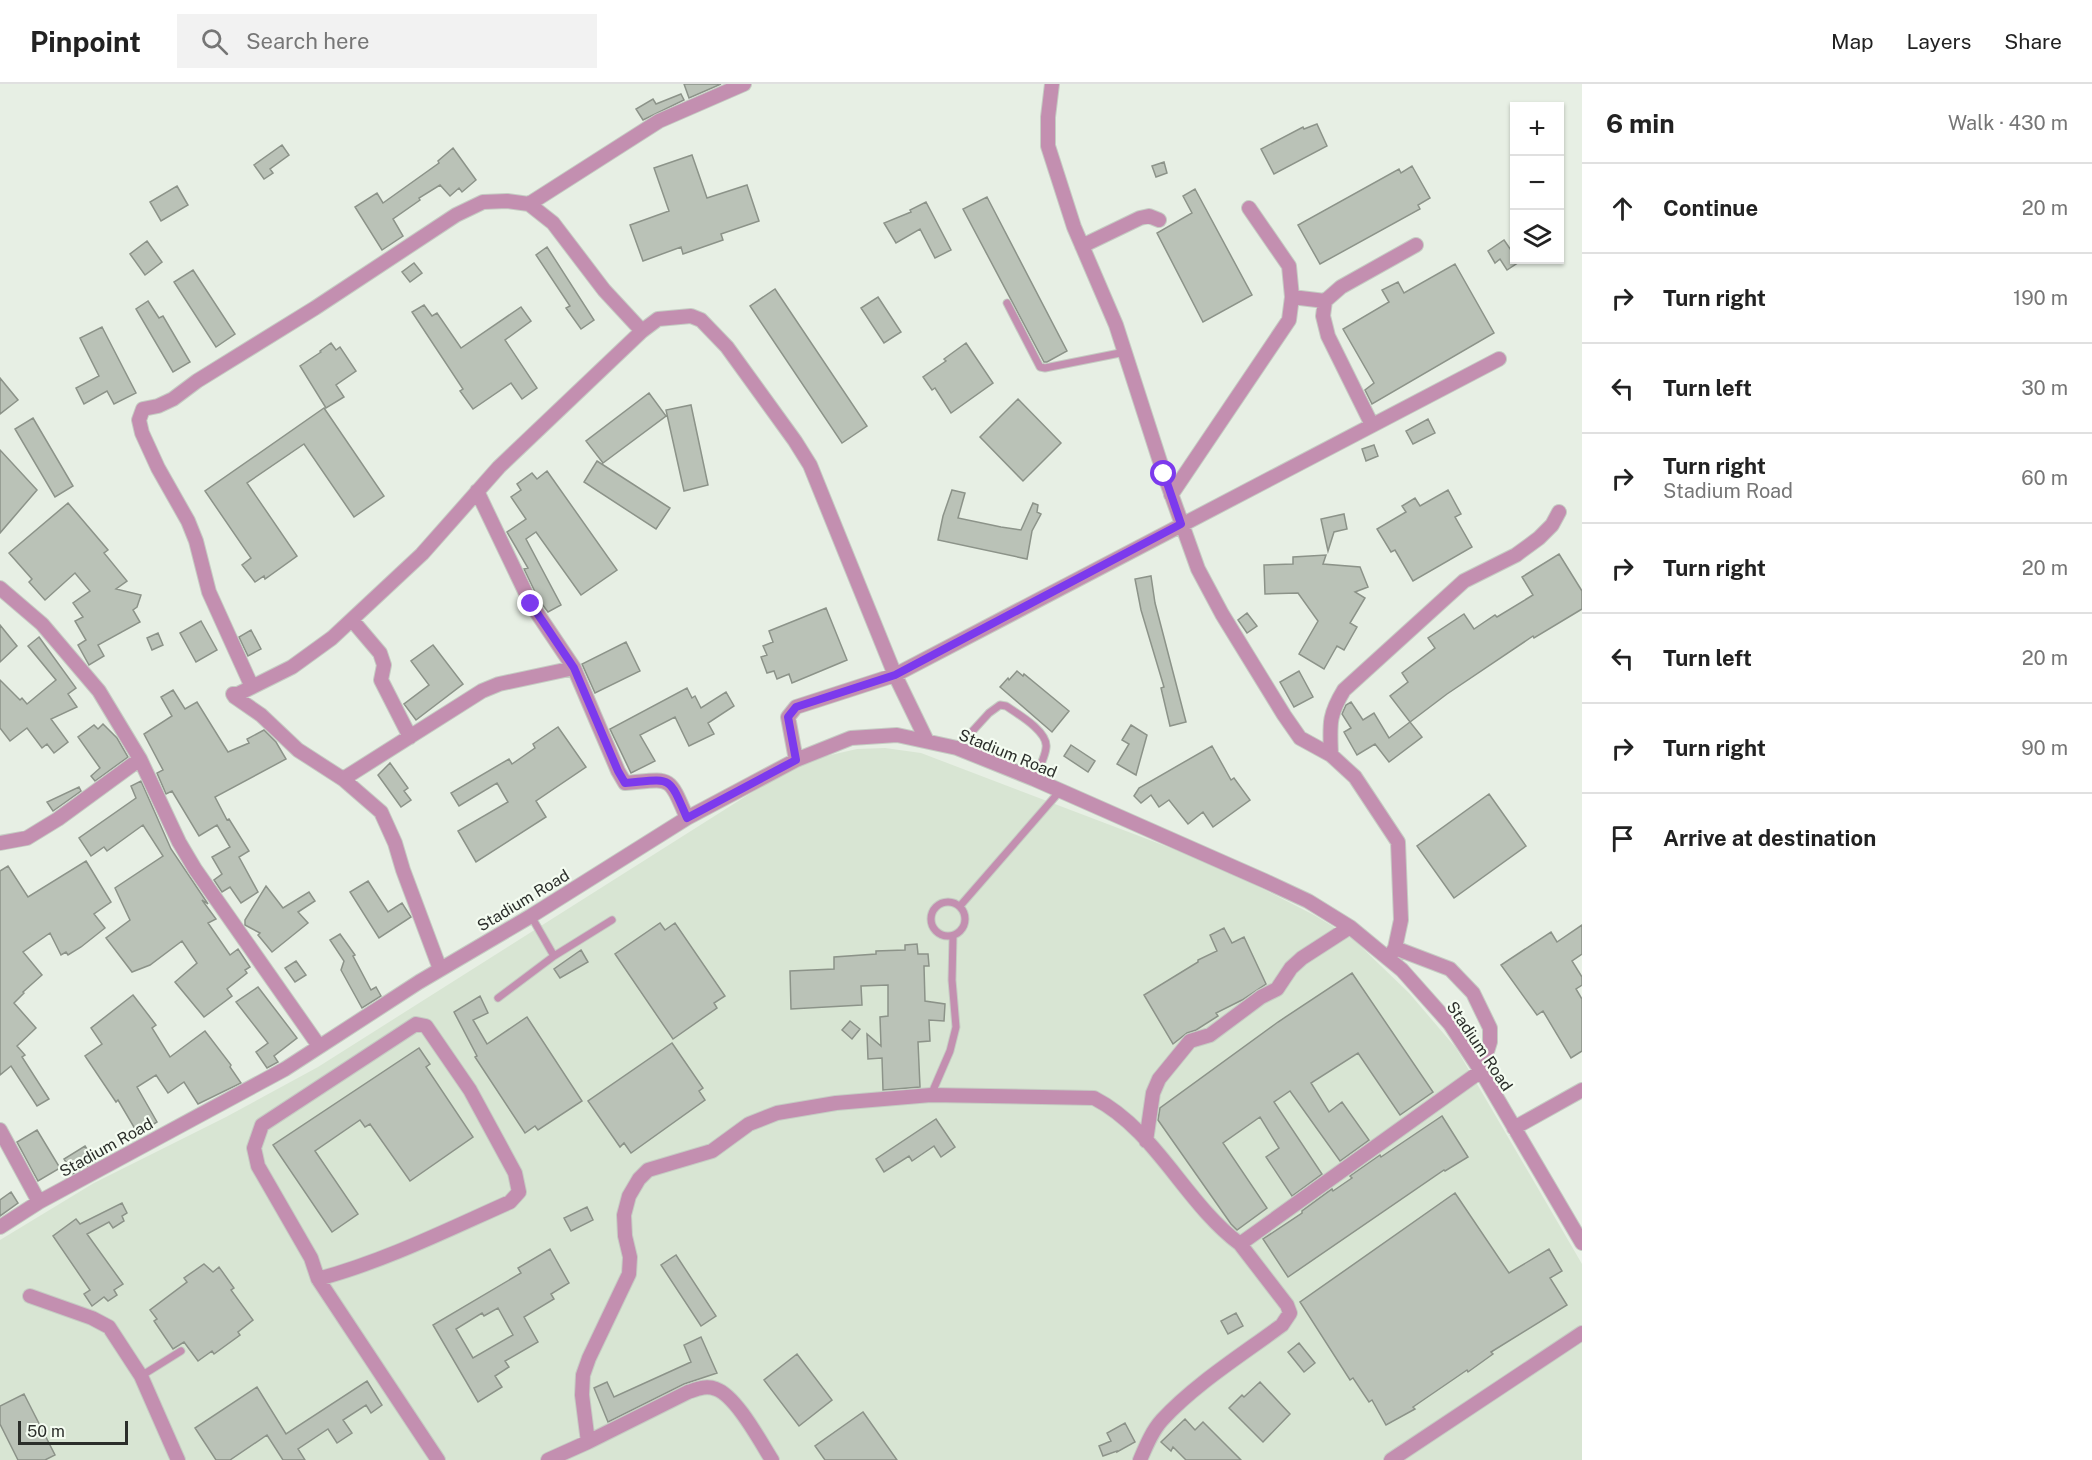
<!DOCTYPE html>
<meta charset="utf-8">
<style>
body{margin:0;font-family:"Public Sans",sans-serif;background:#f2f2f2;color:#222}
.controls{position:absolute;right:18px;top:18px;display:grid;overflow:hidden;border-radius:0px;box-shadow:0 2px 4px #0004}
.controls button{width:54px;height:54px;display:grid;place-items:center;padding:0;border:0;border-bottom:2px solid #e0e0e0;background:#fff;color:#222;font:30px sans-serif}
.scale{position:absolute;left:18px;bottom:15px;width:110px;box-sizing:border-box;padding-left:6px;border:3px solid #2b2e2a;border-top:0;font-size:16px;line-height:21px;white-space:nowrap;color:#2b2e2a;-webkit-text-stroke:4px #f4fcf1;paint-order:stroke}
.stop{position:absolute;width:18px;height:18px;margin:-14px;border:4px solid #7c3aed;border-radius:50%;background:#fff}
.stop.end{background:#7c3aed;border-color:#fff;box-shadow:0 2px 6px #0008}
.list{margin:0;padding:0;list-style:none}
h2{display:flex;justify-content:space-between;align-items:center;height:78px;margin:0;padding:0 24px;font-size:26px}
h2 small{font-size:20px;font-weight:400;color:#767676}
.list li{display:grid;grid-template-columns:39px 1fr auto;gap:18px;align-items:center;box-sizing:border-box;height:90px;padding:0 24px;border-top:2px solid #e0e0e0}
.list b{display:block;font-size:22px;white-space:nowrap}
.list p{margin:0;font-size:20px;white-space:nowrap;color:#767676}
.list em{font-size:20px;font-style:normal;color:#767676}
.icon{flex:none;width:33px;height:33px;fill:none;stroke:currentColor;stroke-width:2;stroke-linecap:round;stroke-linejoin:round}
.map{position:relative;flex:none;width:1582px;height:1376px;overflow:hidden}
header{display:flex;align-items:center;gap:36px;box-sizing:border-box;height:84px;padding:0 30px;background:#fff;border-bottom:2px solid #e0e0e0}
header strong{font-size:28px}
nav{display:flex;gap:33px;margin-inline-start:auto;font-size:21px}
.search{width:420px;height:54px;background:#f2f2f2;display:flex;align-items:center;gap:15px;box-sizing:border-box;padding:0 21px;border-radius:0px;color:#767676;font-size:22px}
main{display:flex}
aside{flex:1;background:#fff}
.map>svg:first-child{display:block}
.built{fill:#d8e5d3}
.building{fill:#bac2b7;stroke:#8c9389;stroke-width:1.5;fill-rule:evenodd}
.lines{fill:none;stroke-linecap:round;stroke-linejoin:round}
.service-casing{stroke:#c5ccc3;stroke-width:9}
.minor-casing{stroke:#c5ccc3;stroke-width:16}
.service{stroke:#c38fb0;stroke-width:7}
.minor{stroke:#c38fb0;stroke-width:14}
.route{stroke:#7c3aed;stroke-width:8}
.labels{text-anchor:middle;stroke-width:4.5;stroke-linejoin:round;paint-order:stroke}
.street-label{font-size:16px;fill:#2b2e2a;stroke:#f4fcf1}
</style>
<header>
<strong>Pinpoint</strong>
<div class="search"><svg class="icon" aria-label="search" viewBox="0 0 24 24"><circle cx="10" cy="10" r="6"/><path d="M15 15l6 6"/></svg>Search here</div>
<nav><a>Map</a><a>Layers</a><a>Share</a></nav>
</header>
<main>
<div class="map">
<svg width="1582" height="1376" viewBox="0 0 1582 1376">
<rect width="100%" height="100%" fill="#e7efe4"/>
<path class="built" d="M885,664L921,669L1218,782L1314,831L1352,854L1409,909L1456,964L1582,1180V1376H0V1156L94,1099L226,1033L318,983L800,678L857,665Z"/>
<path class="building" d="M684,0H721L689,14Z
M681,10L684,16L643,36L636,25L653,15L656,20Z
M1317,40L1327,62L1274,90L1261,65L1303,43L1304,45Z
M282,61L289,71L270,85L273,89L264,95L254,81Z
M453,64L476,96L462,108L459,104L450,112L440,101L419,114L420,116L393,135L403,152L382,166L355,123L377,109L383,119L439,79L438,77Z
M692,71L707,114L747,101L759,137L721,150L723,156L683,170L681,163L643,177L630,141L669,127L654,84Z
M1164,78L1167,89L1156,93L1152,82Z
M1412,82L1430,114L1418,121L1420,125L1320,180L1298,141L1399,85L1401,89Z
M177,102L188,121L161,137L150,118Z
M1195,105L1252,211L1203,238L1157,149L1192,129L1183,112Z
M987,113L1067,267L1047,278H1044L963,125Z
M926,118L951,166L935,174L920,145L896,159L884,139L911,128L910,126Z
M1504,156L1515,172V176L1519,178L1507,186L1500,175L1495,179L1488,167Z
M147,157L162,178L145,191L130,170Z
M547,163L594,236L581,245L566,224L570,222L536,171Z
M414,179L422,189L410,198L402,188Z
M1455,180L1494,249L1372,320L1365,306L1374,299L1343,245L1389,218L1382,206L1398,198L1404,209Z
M193,186L235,250L216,263L174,198Z
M775,205L867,342L842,359L750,222Z
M878,213L901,248L884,259L861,224Z
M148,217L159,234L163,232L190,278L173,288L136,225Z
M424,221L432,232L437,229L461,264L521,223L531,237L505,256L537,304L522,315L511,299L473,325L460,307L463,305L412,228Z
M102,243L136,309L114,320L107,307L84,320L76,304L99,292L80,254Z
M331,259L336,266L340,263L356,287L336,301L344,313L326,324L300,282L321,268L320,267Z
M966,259L993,299L951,329L935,304L932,306L923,293L946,277L944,275Z
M0,294L18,316L0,330Z
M649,309L666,332L603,379L586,357Z
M1018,315L1061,359L1023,397L980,353Z
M691,321L708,401L684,407L666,326Z
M324,324L384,412L354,433L304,360L247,399L297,472L265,495L264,492L255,498L242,481L251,474L205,407Z
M33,334L73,402L55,413L15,345Z
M1428,335L1435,349L1413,360L1406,347Z
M1374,361L1378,372L1366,377L1362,365Z
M0,366L37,406L0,449Z
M597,377L670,424L656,445L584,398Z
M547,387L617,486L581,511L536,448L526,455L561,521L548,528L539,516L524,485L528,484L507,448L526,435L511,413L521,406L517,400L532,389L537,395Z
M952,406L965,409L958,434L1001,443L1021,446L1033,419L1038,421L1037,428L1041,430L1032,447L1027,475L938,456L943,432Z
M1448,406L1461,430L1455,433L1472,463L1413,497L1395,466L1391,468L1377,445L1406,428L1402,422L1415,414L1420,422Z
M68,419L108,466L104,469L127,497L116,505L141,511L137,523L133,526L140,538L98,561L104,572L89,581L78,561L86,556L75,537L83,533L73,519L90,507L75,489L45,516L29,498L32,495L9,469Z
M1344,430L1347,445L1334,448L1328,467L1321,435Z
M1559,470L1582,507V525L1534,554L1533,552L1447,610L1410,638L1390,612L1408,598L1402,589L1435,564L1428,554L1464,530L1474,545L1495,531L1497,533L1533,511L1522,493Z
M1326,471L1323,480L1360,483L1368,503L1355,508L1365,514L1350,539L1357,543L1344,566L1337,562L1324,585L1299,570L1318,537L1298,509L1265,510L1264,481L1293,480V473Z
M1151,492L1155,519L1186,638L1170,642L1161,604L1164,603L1141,526L1135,495Z
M826,524L847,576L792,599L789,590L777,595L774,587L767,589L761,573L767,571L763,562L773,558L769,547Z
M1247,529L1257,542L1247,549L1238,536Z
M201,537L217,566L196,578L180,549Z
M0,541L17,562L0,578Z
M251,546L261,565L248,572L239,553Z
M158,549L163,561L152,566L147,554Z
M39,553L76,604L68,610L77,623L51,635L68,658L54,669L47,660L42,664L27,644L10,657L0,644V596L20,616L22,614L27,620L56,596L28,562Z
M626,558L640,587L595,609L582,580Z
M433,561L463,600L416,636L404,620L429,601L411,577Z
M1017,587L1023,592L1024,590L1069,627L1052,648L1000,603L1008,594L1009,596Z
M1299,587L1313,613L1294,623L1280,598Z
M687,604L692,614L695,612L701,624L726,608L734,622L708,639L714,650L689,662L675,633L640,651L655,677L631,689L610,645Z
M173,606L185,625L197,618L228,668L249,659L247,655L264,646L276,658L286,675L215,713L227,736L229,735L249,767L239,773L258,808L241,819L230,803L222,808L214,796L222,790L212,773L230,763L217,741L199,752L172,707L166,710L157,689L163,686L144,650L172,632L161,613Z
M1351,618L1363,636L1374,629L1389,654L1410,638L1422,653L1389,678L1375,660L1357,671L1344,648L1351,644L1342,630L1346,621Z
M103,640L117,654L128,673L95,697L91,692L100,684L78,653L94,641L98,645Z
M1131,641L1147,651L1136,691L1117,680L1129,660L1122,656Z
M558,643L586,683L536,717L546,733L476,778L458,747L508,718L497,699L459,722L451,709L509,675L512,680L535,664L533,660Z
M1071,661L1095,677L1088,688L1064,672Z
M1212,662L1231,696L1234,694L1250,716L1213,743L1203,728L1188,740L1169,716L1159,723L1151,711L1141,719L1134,712L1139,704Z
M390,679L408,704L404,707L411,716L401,723L378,691Z
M141,697L171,765L208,820L202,816L216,835L208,839L230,871L238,865L250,883L245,886L247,889L227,905L232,912L204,933L175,898L197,879L182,857L150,881L132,888L106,854L130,836L115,804L163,772L143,741L107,767L104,763L91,772L79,754L136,714L131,702Z
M79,703L81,707L53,727L47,718Z
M1489,710L1526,762L1454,814L1417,762Z
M86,777L111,818L94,830L105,844L81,863L68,871L66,868L61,871L50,849L23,868L42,891L23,908L24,909L14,919L36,944L17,962L25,971L22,973L49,1015L37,1022L11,982L0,991V787L8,782L28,813Z
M368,797L388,828L402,819L411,833L379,854L350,808Z
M266,802L283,824L309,808L315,817L298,828L308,839L272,868L258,851L260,849L245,841V836Z
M660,839L665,846L675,839L725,912L714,919L717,924L673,955L615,870Z
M1582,841V870L1572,877L1582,893V901L1576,905L1582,915V967L1571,974L1543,927L1537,931L1501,881L1551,848L1557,858Z
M1224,844L1232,859L1244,853L1266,900L1242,916L1216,929L1218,932L1196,946L1187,949L1173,960L1144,911L1198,878V876L1217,867L1210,851Z
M340,850L355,871L353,872L371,906L376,903L381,912L362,924L341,886L344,877L330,856Z
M917,860L918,870H928L929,882H924L925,917L945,920L944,937L929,936L930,957L918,958L920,1003L883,1006L882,974L868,975L867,950L881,962L880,933L888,932V901L861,902L862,921L791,925L790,887L834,885V873L876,870V867L905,866V861Z
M581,866L588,878L560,894L554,885Z
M296,877L306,891L295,898L285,884Z
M1352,889L1433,1008L1400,1031L1358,969L1311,999L1329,1028L1342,1018L1369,1056L1340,1077L1290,1007L1274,1018L1322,1090L1292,1112L1266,1073L1279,1064L1260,1033L1223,1059L1267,1124L1237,1146L1231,1140L1158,1036L1160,1024L1278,938Z
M258,903L297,954L274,972L278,978L267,984L256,968L268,959L236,918Z
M133,911L156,941L152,944L170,973L205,947L231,981L230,983L241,999L198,1020L184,998L168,1009L156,991L137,1003L157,1038L138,1050L118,1016L116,1018L85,972L102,960L91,944Z
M480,912L488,929L473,936L487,960L527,933L582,1017L538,1046L535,1042L525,1049L475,973L477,972L454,928Z
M850,937L860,945L852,955L842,946Z
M672,959L703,1004L699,1007L705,1016L631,1069L624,1059L620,1063L588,1017Z
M419,964L430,980L426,983L473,1053L410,1097L370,1040L365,1043L360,1036L315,1067L358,1130L332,1148L273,1061Z
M1442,1032L1468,1073L1445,1087L1444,1086L1288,1193L1263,1155L1302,1129V1127L1332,1105L1333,1107L1352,1094L1350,1092L1380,1071L1381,1073Z
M936,1035L955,1063L941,1073L934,1062L912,1077L909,1072L884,1088L876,1075Z
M37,1046L60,1084L38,1097L17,1058Z
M85,1062L95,1078L73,1090L64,1075Z
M11,1108L18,1119L0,1132V1116Z
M1455,1109L1509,1189L1549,1165L1562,1187L1550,1194L1567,1221L1491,1268L1493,1270L1468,1288L1467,1286L1413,1323L1415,1325L1386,1341L1372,1316L1369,1318L1353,1294L1350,1296L1300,1218Z
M122,1119L127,1129L122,1132L124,1137L113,1144L109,1138L87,1150L123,1200L114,1206L117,1211L108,1217L104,1213L92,1222L84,1210L90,1206L53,1152L76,1135L80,1140Z
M587,1123L593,1136L571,1147L564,1134Z
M550,1165L569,1199L551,1210L554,1215L524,1233L538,1258L505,1277L509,1283L495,1292L502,1303L478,1318L433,1241L521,1189L518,1184ZM498,1224L513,1251L473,1274L456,1245L482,1229L484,1232Z
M676,1171L716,1232L701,1242L661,1181Z
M204,1180L213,1188L219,1183L234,1204L231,1206L253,1236L238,1248L240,1251L214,1270L212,1267L198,1277L184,1258L173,1265L154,1237L157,1235L150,1226L187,1198L184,1194Z
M1236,1229L1243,1242L1228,1250L1221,1237Z
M701,1253L717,1289L684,1300L608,1338L594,1304L607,1298L614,1313L691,1278L684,1261Z
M1299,1259L1315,1279L1304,1288L1288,1268Z
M797,1270L832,1316L799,1342L764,1296Z
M367,1297L382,1321L371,1329L366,1321L343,1336L352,1349L337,1359L328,1345L298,1365L305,1376H283L267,1351L230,1376H216L195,1344L257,1303L286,1350Z
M1260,1298L1290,1330L1263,1358L1229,1324L1242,1311L1244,1313Z
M24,1310L55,1371L45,1376H18L0,1340V1322Z
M863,1328L897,1376H825L815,1362Z
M1185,1335L1195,1346L1203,1338L1241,1376H1186L1173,1363L1171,1367L1161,1358Z
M1125,1339L1135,1358L1117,1368V1367L1103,1372L1099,1362L1111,1357L1107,1349Z"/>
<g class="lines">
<defs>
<path id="service" d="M1007,219L1040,283L1045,284L1125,268
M957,664L989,629L1000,621L1006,622C1018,630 1049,648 1046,664C1045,674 1038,686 1034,695
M931 835a17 17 0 1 1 34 0a17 17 0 1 1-34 0Z
M960,822L1060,707
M554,872L612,836
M498,914L554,872L531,832
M931,1011L950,967L956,943L952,896L953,852
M141,1292L181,1267"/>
<path id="minor" d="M1052,0L1048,33V62L1074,143L1116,241L1164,390L1198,485L1222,530L1284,631L1300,654L1331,671L1355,693L1398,758L1401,836L1395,864L1390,872
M529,120L659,37L744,0
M1082,162L1140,134L1149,132L1159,136
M1292,213L1325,217
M1372,341L1328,252L1323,232L1325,217L1341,203L1416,161
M477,407L531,520L574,584L618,687L625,699C672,695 668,690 687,734
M1171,411L1289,236L1292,213L1289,182L1249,124
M0,504L42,540L99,607L140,675L179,758L195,785L319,962
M352,536L380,569L384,581L381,596L410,653
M252,603L209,508L196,457L188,437L158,384L142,349L139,336L143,325L158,322L173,315L197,297L315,224L456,131L483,118L507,117L529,120L553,139L604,206L642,247
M233,610H238L292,583L332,554L422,470L499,383L642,247L658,235L691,232L701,236L727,263L795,357L810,381L895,591L927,657
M233,610L235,613L261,631L298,666L343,695L381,728L395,759L403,786L440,885
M1331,671C1330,641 1328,632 1344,606L1464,497L1516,471L1539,454L1552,441L1559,428
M796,676L788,633L796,623L895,591L1499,275
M343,695L482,607L499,600L574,584
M0,759L27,754L58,735L140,675
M1514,1044L1582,1006
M0,1046L39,1118
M1146,1057L1153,1009L1159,995L1190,957L1210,951L1261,913L1277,905L1291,884L1302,874L1350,843
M0,1143L39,1118L285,985L419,898L531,832L687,734L796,676L851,654L897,651L957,664L1034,695L1265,797L1308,817L1350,843L1402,886L1450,940L1481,987L1582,1159
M318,1195C385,1177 447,1146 510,1118L519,1108L515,1089L470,1006L426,942L416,940L262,1041L254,1064L258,1082L311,1174L318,1195L438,1376
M30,1212L92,1234L109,1243L141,1292L178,1376
M588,1358L582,1311L583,1291L589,1274L629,1190L630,1173L625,1152L624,1131L629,1112L639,1095L648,1086L712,1067L749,1040L777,1029L836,1019L931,1011L1094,1014C1156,1046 1185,1119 1240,1160L1481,987L1490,958V944L1473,909L1450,885L1395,864
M548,1376L588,1358L688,1308C697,1305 706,1301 716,1305C736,1312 760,1357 772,1376
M1140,1376C1146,1362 1152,1347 1162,1336C1195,1300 1243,1270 1282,1241L1290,1229L1287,1221L1240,1160
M1391,1376L1582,1249"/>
</defs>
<use href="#service" class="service-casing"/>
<use href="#minor" class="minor-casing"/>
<use href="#service" class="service"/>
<use href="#minor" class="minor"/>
</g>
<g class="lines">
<path class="route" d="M531,520L574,584L618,687L625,699C672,695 668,690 687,734L796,676L788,633L796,623L895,591L1181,440L1164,390"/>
</g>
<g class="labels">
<g class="street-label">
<text transform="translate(1008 669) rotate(22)" y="6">Stadium Road</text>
<text transform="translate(523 816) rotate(-31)" y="6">Stadium Road</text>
<text transform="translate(1480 962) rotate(56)" y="6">Stadium Road</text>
<text transform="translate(106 1063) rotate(-29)" y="6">Stadium Road</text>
</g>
</g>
</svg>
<div class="controls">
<button>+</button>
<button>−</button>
<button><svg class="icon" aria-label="layers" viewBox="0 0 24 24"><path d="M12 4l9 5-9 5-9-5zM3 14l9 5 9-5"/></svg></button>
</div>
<div class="scale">50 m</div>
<div class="stop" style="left:1164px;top:390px"></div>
<div class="stop end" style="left:531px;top:520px"></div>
</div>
<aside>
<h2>6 min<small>Walk · 430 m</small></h2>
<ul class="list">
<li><svg class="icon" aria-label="ahead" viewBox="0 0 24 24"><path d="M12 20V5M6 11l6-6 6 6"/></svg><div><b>Continue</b></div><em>20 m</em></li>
<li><svg class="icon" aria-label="right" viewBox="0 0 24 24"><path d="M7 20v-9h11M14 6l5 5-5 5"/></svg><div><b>Turn right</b></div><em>190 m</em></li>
<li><svg class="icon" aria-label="left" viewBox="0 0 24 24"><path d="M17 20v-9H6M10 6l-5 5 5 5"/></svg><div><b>Turn left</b></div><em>30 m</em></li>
<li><svg class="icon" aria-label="right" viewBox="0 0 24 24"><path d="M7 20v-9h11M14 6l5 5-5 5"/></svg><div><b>Turn right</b><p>Stadium Road</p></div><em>60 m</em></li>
<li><svg class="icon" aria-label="right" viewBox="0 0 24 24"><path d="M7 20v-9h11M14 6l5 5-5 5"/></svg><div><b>Turn right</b></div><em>20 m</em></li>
<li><svg class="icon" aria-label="left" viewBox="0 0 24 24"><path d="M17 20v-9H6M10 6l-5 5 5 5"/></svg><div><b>Turn left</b></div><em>20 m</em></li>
<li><svg class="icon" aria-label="right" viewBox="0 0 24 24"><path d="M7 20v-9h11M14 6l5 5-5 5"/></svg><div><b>Turn right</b></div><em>90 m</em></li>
<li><svg class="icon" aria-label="arrive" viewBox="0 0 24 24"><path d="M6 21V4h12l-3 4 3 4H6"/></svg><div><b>Arrive at destination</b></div></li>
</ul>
</aside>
</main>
